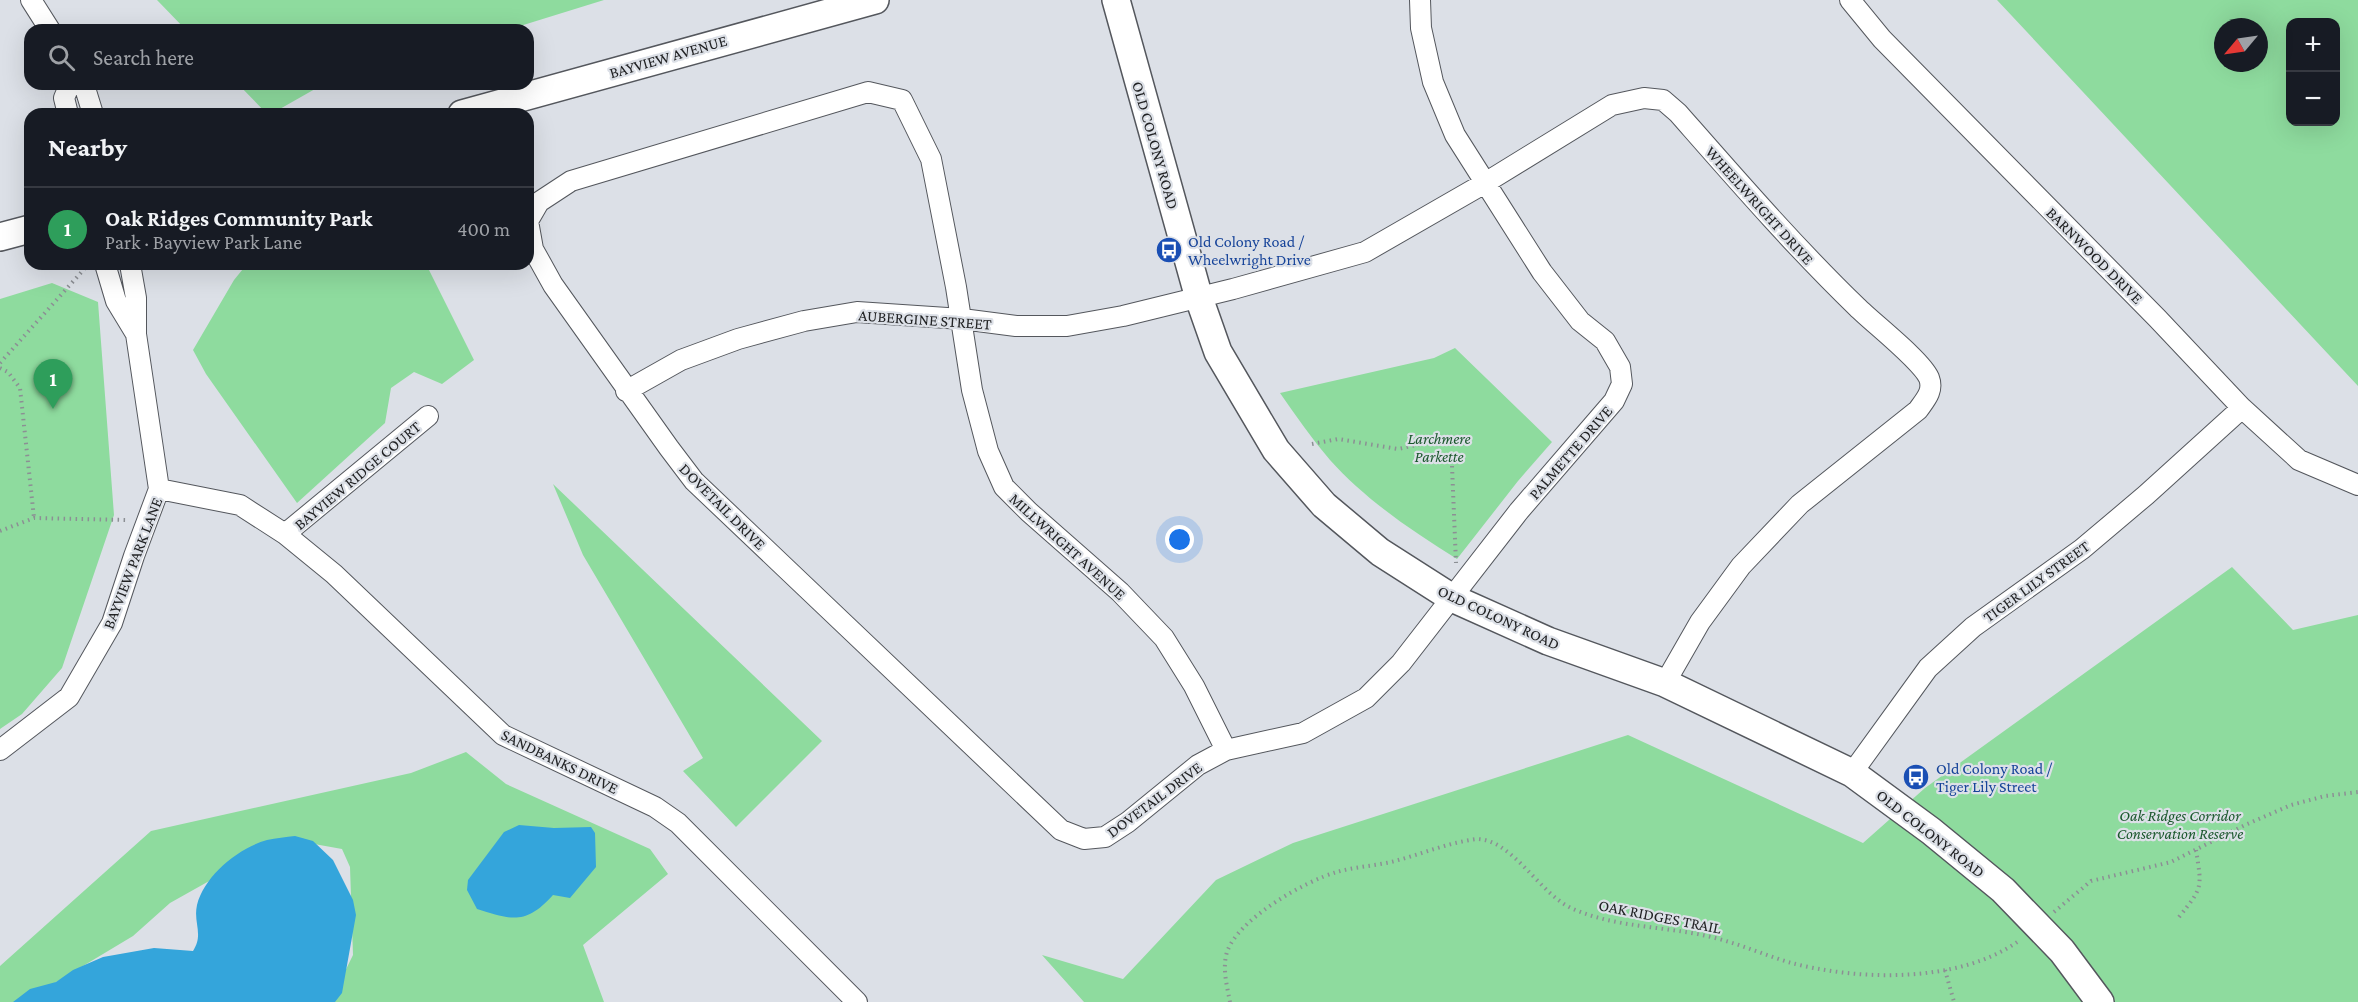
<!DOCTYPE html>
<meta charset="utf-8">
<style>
body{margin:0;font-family:"Crimson Pro",serif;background:#242831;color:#f1f3f6}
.controls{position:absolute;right:18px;top:18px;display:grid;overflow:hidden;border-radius:12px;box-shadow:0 6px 24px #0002}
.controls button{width:54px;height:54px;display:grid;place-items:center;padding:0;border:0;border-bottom:2px solid #363941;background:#171b24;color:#f1f3f6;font:30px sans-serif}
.compass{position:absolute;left:2214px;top:18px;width:54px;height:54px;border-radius:50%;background:#171b24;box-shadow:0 6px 24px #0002;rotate:241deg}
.you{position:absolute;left:1180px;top:540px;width:21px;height:21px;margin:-15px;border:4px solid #fff;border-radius:50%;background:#1a73e8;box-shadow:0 0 0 9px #1a73e833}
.badge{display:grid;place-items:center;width:39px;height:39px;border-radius:50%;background:#b45309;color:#fff;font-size:20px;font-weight:700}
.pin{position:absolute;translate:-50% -50px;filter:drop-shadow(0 2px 3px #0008)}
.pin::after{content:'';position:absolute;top:32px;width:21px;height:18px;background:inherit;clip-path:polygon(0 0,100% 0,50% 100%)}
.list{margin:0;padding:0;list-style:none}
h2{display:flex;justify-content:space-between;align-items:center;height:78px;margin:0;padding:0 24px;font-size:26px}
h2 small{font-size:20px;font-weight:400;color:#9ea1a6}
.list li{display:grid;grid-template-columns:39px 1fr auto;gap:18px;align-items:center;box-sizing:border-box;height:84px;padding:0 24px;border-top:2px solid #363941}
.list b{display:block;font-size:22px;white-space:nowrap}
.list p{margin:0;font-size:20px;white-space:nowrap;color:#9ea1a6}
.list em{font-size:20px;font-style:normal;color:#9ea1a6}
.icon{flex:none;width:33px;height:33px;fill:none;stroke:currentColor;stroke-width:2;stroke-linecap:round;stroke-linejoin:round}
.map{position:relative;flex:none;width:2358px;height:1002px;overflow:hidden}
.search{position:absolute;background:#171b24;box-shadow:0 6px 24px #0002;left:24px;top:24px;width:510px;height:66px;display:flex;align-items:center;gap:15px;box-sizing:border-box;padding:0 21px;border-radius:18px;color:#9ea1a6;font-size:22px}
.panel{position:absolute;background:#171b24;box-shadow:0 6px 24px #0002;left:24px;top:108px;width:510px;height:162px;border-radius:18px}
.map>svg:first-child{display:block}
.green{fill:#8edb9e;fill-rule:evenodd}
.water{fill:#34a5db}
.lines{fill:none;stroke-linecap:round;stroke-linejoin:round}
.street-casing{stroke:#54575d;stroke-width:22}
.secondary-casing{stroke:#54575d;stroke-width:30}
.path{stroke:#8c8f94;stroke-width:4;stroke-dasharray:1.5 4.5;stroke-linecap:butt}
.street{stroke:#fff;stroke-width:20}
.secondary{stroke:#fff;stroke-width:27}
.labels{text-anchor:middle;stroke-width:4.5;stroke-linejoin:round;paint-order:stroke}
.street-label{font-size:16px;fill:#212224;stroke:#dce0e7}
.transit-label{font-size:16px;fill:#164399;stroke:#dce0e7;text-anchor:start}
.park-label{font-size:16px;font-style:italic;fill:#1b582d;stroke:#dce0e7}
</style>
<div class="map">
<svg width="2358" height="1002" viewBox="0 0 2358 1002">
<rect width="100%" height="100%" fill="#dce0e7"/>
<path class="green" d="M157,0H604L507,30H186Z
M1997,0H2358V386ZM2290,22H2336V122H2290ZM2223,27H2259V63H2223Z
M238,84H333L315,89L271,114H267Z
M247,264H426L474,360L442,384L414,372L391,388L385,423L297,503L206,374L193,350L234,280Z
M52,283L98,302L114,515L62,668L22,714L0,729V299Z
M1455,348L1552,442L1518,481L1457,559C1412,531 1366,500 1330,460C1312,439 1296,416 1280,393L1434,358Z
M553,484L822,741L736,827L683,771L703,758L583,555Z
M2232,567L2293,630L2358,615V1002H1084L1042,955L1123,979L1216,880L1293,843L1628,735L1863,843L1925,788Z
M466,752L506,784L650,849L668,874L583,945L604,1002H330L353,955L350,867L342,849L303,842L227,871L170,903L133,936L23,1002H0V966L151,831L411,773Z"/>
<path class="water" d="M519,825L554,828L591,827L595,833L596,867L570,898L553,895C526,925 512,920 477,909L467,890L468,880L504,832Z
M295,836L313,841L333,860L353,900L356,915L342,993L335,1002H13L30,989L56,982L73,970L103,957L154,948L193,951C204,934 193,923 197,905C204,876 238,848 267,840C276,838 286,837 295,836Z"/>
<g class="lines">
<defs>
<path id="street" d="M31,0L50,30
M1850,0L1882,39L2157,318L2242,408L2299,460L2358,485
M80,84L85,88L93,114
M68,114L64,98L70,84
M105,264L116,301L136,334
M626,391L681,360L738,339L804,321L857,312L962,319L1016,326H1067L1123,316L1233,289L1365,252L1485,183L1612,105L1644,98L1663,100L1678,113C1736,179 1794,246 1857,307C1873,323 1921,360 1929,378C1934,391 1925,400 1918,410L1800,504L1741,566L1700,622L1665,683
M159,489L240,505L285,534L334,574L503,735L655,807L678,823L857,1002
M285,534L428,416
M0,750L69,697L112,623L134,556L159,489L136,334V298L130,264
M1226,750L1194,686L1164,638L1120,592L1029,512L1004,487L988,451L972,390L956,287L931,159L902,100L868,92L571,181L539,202L528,221L533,249L553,285L669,448L694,481L1061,830L1084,839L1105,837L1128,822L1198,765L1226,750L1303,733L1366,698L1401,663L1519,511L1614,401L1622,384L1620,367L1605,341L1580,321L1542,272L1455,135L1433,82L1421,28L1420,0
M1852,773L1928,668L1973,627L2082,549L2146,495L2242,408"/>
<path id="secondary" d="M1116,0L1199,298L1218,352L1276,450L1324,505L1380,552L1452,598L1548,641L1665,683L1852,773L1931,831L2003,890L2062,951L2100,1002
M462,114L875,0
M0,237L30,229"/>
</defs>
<use href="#street" class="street-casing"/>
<use href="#secondary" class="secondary-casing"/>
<path class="path" d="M0,363L86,267
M0,368L8,372L20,388L34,518
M1312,444L1338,439L1398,449L1421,444
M1452,466L1456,563
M0,531L34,518L126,520
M2054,912L2091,881L2171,862L2245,825L2291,805L2325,796L2358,792
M2179,917C2203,887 2202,888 2196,850
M1945,970L1954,1002
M1230,1002C1227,986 1222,968 1227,952C1238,919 1305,881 1337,872C1354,867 1373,866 1391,862C1419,855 1447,843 1476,839C1513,839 1539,894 1573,909C1617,928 1665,926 1711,937C1737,943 1762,954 1788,962C1857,981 1960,984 2020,940"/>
<use href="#street" class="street"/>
<use href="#secondary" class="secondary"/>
</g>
<defs>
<symbol id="bus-disc" viewBox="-11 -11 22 22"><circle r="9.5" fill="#1a4fb4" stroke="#dce0e7"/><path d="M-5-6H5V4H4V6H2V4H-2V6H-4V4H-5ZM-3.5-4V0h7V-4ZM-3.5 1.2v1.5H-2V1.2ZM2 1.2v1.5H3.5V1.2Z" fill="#fff"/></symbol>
</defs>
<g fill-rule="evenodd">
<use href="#bus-disc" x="1154" y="235" width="30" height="30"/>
<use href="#bus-disc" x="1901" y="762" width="30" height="30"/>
</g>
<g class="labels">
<g class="street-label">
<text transform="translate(668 56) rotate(-16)" y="6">BAYVIEW AVENUE</text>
<text transform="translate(1156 145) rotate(74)" y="6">OLD COLONY ROAD</text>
<text transform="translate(1760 205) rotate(48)" y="6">WHEELWRIGHT DRIVE</text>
<text transform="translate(2095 255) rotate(45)" y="6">BARNWOOD DRIVE</text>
<text transform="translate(925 319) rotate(4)" y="6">AUBERGINE STREET</text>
<text transform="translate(1570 452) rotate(-49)" y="6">PALMETTE DRIVE</text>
<text transform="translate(357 475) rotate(-40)" y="6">BAYVIEW RIDGE COURT</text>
<text transform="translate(723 506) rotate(45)" y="6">DOVETAIL DRIVE</text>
<text transform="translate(1068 546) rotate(42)" y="6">MILLWRIGHT AVENUE</text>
<text transform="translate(132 563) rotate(-69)" y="6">BAYVIEW PARK LANE</text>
<text transform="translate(2036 581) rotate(-36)" y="6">TIGER LILY STREET</text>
<text transform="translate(1499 617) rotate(25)" y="6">OLD COLONY ROAD</text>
<text transform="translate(560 761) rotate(26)" y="6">SANDBANKS DRIVE</text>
<text transform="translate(1154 799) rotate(-37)" y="6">DOVETAIL DRIVE</text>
<text transform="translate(1931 833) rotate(38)" y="6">OLD COLONY ROAD</text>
<text transform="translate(1660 916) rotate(11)" y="6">OAK RIDGES TRAIL</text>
</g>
<g class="transit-label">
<text x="1188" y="247">Old Colony Road /<tspan x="1188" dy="18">Wheelwright Drive</tspan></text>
<text x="1936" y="774">Old Colony Road /<tspan x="1936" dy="18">Tiger Lily Street</tspan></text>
</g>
<g class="park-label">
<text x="1439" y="444">Larchmere<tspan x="1439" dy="18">Parkette</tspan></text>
<text x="2180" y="821">Oak Ridges Corridor<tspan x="2180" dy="18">Conservation Reserve</tspan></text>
</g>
</g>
</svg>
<div class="controls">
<button>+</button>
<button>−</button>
</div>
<svg class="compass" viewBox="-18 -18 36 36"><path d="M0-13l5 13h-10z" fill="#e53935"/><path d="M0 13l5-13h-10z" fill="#9ea1a6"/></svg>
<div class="you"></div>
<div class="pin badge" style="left:53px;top:409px;background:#2e9e5b">1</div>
<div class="search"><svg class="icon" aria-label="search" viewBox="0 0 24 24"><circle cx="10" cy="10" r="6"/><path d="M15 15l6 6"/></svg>Search here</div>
<section class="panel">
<h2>Nearby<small></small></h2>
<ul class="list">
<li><span class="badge" style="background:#2e9e5b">1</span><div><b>Oak Ridges Community Park</b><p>Park · Bayview Park Lane</p></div><em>400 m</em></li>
</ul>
</section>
</div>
